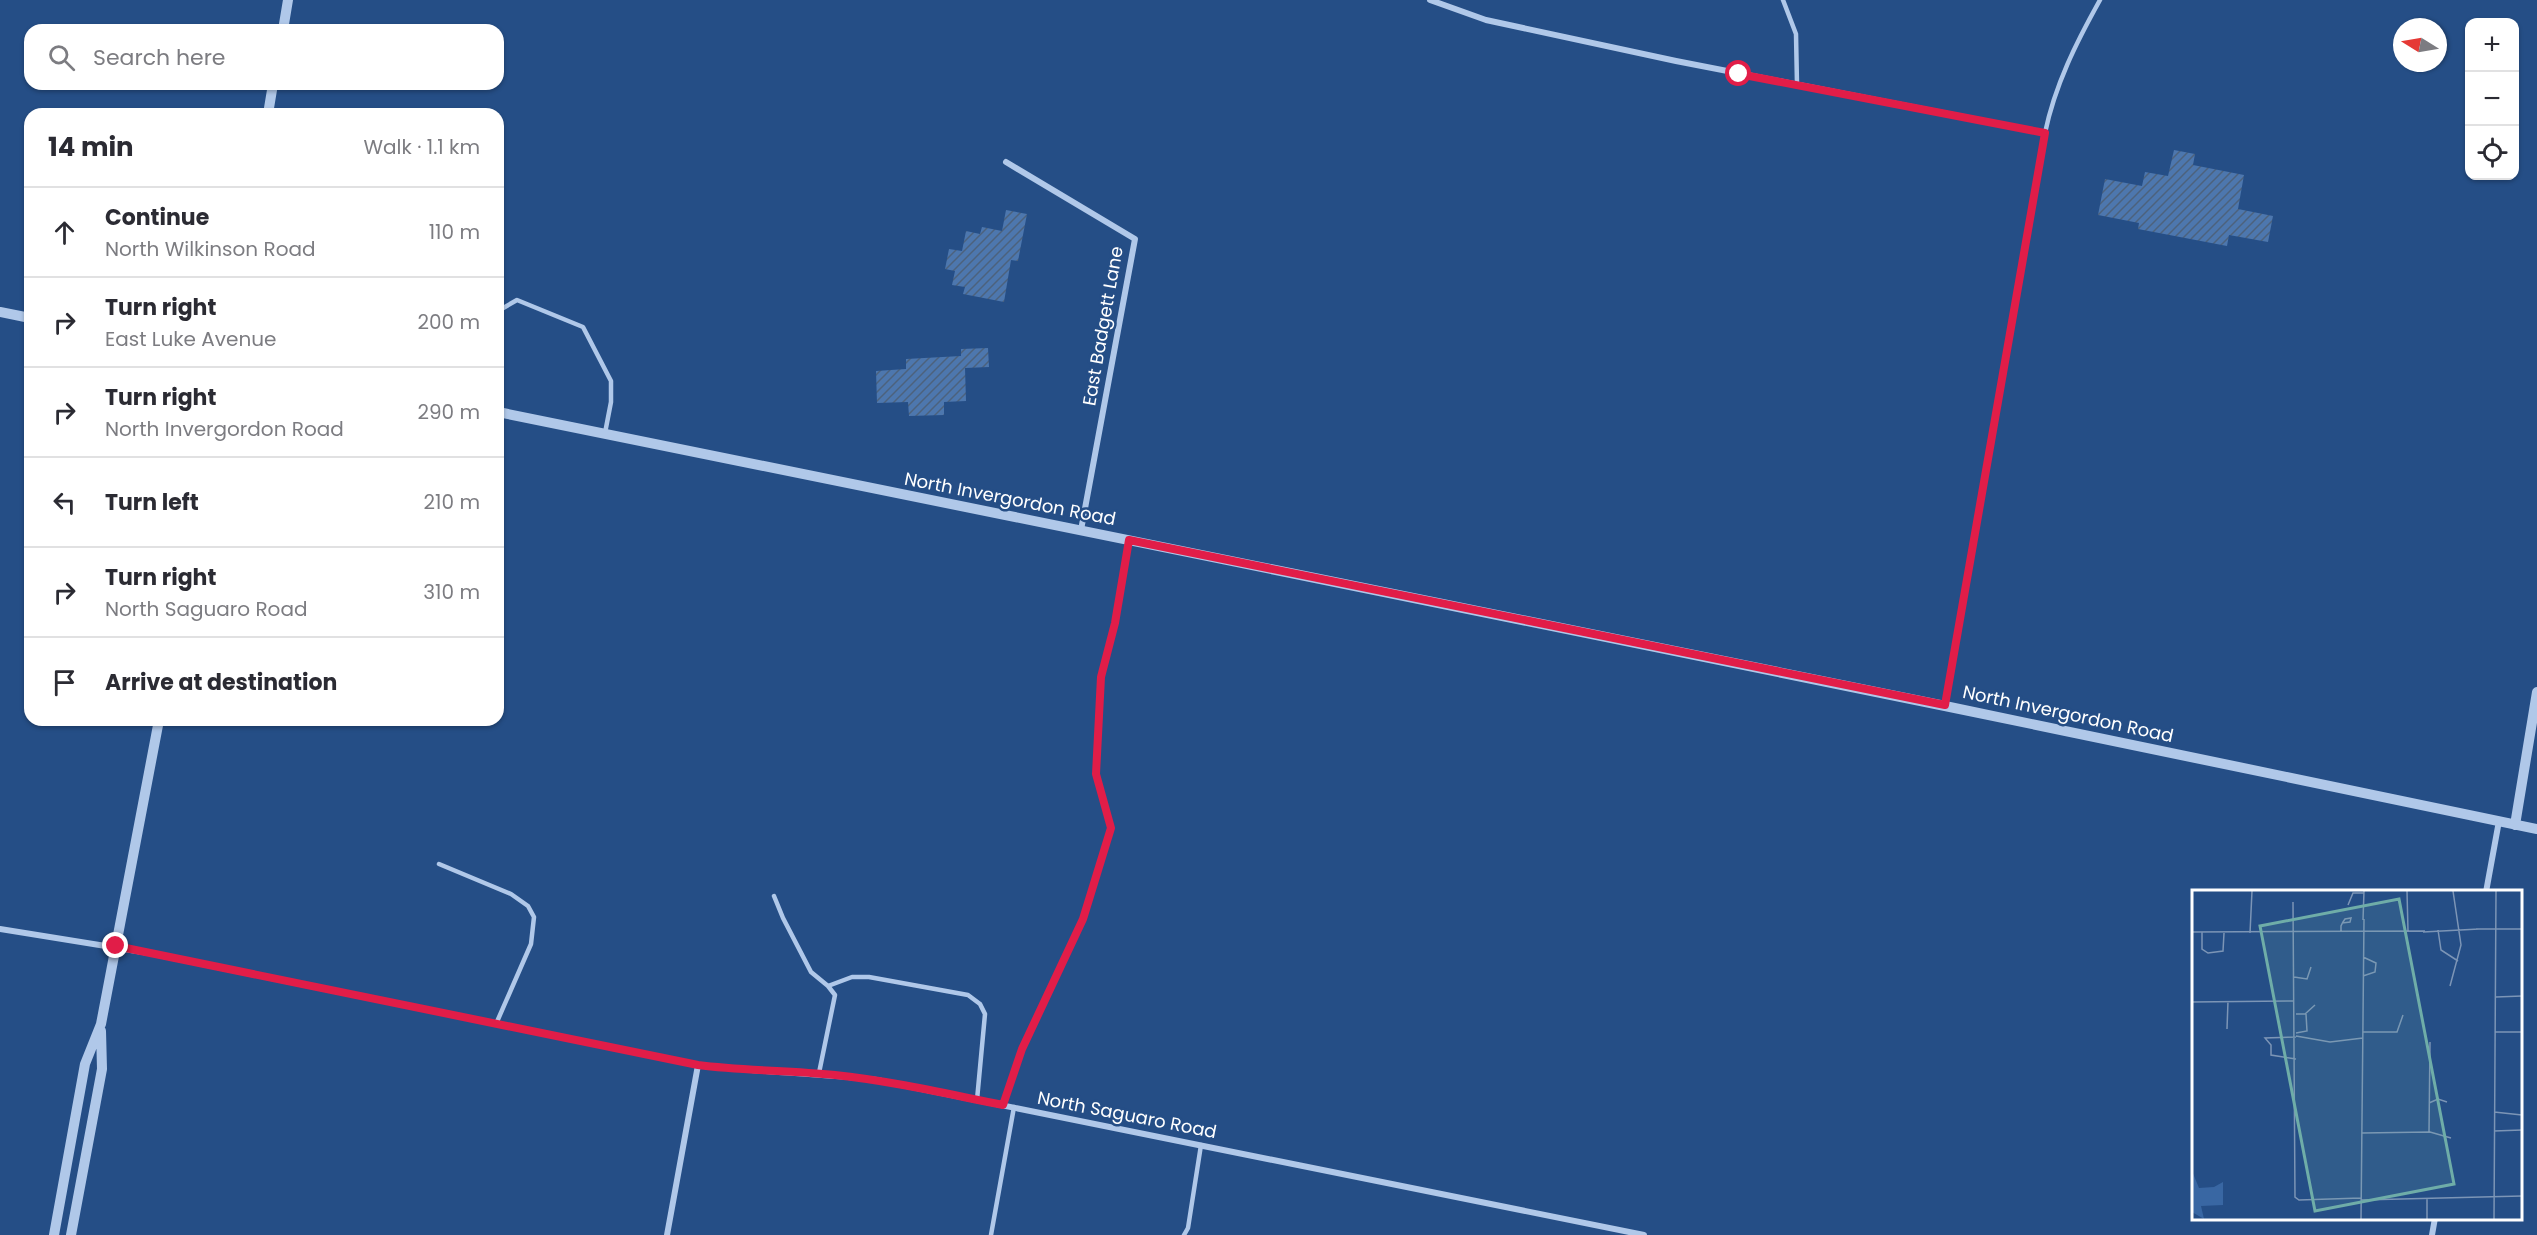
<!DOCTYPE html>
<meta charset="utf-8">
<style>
body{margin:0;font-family:Poppins,sans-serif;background:#f2f2f3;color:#2b2b33}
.controls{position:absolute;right:18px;top:18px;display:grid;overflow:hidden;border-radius:12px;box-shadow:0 2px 4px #0004}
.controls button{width:54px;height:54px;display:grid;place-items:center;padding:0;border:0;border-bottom:2px solid #e1e1e2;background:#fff;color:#2b2b33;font:30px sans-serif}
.compass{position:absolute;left:2393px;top:18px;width:54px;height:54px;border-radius:50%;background:#fff;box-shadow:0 2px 4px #0004;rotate:281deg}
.stop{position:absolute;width:18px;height:18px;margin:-14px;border:4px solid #e11d48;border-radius:50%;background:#fff}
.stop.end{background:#e11d48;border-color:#fff;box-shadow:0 2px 6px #0008}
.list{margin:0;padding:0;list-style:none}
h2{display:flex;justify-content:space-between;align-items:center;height:78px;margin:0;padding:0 24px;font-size:26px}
h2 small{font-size:20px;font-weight:400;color:#7c7c81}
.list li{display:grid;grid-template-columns:39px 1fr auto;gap:18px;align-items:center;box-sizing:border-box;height:90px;padding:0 24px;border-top:2px solid #e1e1e2}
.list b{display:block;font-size:22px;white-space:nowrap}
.list p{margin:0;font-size:20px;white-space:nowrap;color:#7c7c81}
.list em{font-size:20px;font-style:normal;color:#7c7c81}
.icon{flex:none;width:33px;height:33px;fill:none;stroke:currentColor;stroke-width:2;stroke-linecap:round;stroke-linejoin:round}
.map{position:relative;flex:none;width:2537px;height:1235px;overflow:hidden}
.search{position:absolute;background:#fff;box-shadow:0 2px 4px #0004;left:24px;top:24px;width:480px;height:66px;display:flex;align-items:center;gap:15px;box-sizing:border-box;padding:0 21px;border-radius:18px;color:#7c7c81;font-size:22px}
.panel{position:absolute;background:#fff;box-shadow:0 2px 4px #0004;left:24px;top:108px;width:480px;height:618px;border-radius:18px}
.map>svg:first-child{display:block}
.building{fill:url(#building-hatch)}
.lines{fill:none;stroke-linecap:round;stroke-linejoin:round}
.service{stroke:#b0c8e9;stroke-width:4.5}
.minor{stroke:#b0c8e9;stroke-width:6}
.tertiary{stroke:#b0c8e9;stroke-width:10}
.route{stroke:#e11d48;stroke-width:8}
.labels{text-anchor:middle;stroke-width:5;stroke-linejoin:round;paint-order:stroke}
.street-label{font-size:18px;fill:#fff;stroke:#254e86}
.inset-road{fill:none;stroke:#7c95b6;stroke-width:1.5}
.view{fill:#6fada8;fill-opacity:0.15;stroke:#6fada8;stroke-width:3}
.inset-edge{fill:none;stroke:#fff;stroke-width:3}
</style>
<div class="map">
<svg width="2537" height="1235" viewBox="0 0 2537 1235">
<defs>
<pattern id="building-hatch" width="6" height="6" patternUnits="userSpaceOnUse" patternTransform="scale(1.5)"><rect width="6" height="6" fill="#4d77ae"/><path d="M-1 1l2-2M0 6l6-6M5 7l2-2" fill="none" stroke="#4c627d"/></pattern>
</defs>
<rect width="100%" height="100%" fill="#254e86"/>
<path class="building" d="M2174,150L2195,154L2193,165L2244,175L2238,209L2273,216L2268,242L2229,235L2227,246L2138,229L2139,223L2098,215L2105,179L2142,186L2145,172L2168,176Z
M1006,210L1027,214L1018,261L1011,260L1004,302L963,294L965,287L952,285L955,271L945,269L949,249L962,251L966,231L980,234L982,227L1002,231Z
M988,348L989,367L965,368L966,401L944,402V415L909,416L908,402L877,403L876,371L906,369V359L961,356V349Z"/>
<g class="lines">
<path class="service" d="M1783,0L1796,34L1797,85
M2045,133C2055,85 2076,43 2100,0
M498,311L517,300L583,327L611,381V402L605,433
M439,864L511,894L528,906L534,917L531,944L496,1024
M774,896L783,918L811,972L828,986L835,995L819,1073
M828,986L852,977H869L968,995L980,1004L985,1014L977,1100
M1003,1105L1022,1049L1083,919L1111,828L1096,774L1101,677L1115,623L1129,540
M991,1235L1014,1107
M1184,1235L1188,1228L1201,1145"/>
<path class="minor" d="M1430,0L1486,20L1676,61L2045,133L1945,706
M1006,162L1135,239L1081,530
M2486,892L2499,821
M0,929L149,953L698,1065C757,1072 818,1073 877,1080L1644,1235
M667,1235L698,1065
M2432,1235L2435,1218"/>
<path class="tertiary" d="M283,30L288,0
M268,114L273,84
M0,312L30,318
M498,412L1945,706L2537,829
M2515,825L2537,692
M54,1235L85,1064L101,1024L159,720
M71,1235L102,1069L101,1031"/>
</g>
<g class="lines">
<path class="route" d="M116,946L698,1065C743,1071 789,1070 835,1075C892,1081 947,1094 1003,1105L1022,1049L1083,919L1111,828L1096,774L1101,677L1115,623L1129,540L1945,705L2045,133L1739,74"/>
</g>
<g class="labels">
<g class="street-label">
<text transform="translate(1103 326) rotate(-80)" y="6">East Badgett Lane</text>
<text transform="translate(1010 499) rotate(11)" y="6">North Invergordon Road</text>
<text transform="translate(2068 714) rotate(12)" y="6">North Invergordon Road</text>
<text transform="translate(1127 1115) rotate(11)" y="6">North Saguaro Road</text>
</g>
</g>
<g transform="translate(2192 890)">
<rect width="330" height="330" fill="#254e86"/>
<path d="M0,281L7,298L22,297L31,292V315L9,316L12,329L0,322Z" fill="#3967a3"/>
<path class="inset-road" d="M215,1L216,41M101,12L103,307L107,310L169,308M156,15L161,3H172M171,30L172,1M284,39H330M246,40L249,60L266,71M0,42L233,41M10,42V59L16,63L31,61L32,43M149,42V36L151,32L153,29L159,28L158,32L150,33M231,42L287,39M58,43L60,1M171,86L183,82L184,73L171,67M102,87L115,89L119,77M258,96L269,55L261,1M304,107L330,106M0,112L102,111M104,124H113L123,115M35,139L36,111M171,142H205L211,125M303,142H330M104,143L115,141L114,124M104,146L138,152L171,148M104,169L79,165V155L73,148L104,147M237,213L246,209L255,212M302,222L330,225M302,241L330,240M237,242L238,152M170,243L238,242L259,248M169,310L330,306M169,329L172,29M235,329V308M302,329L304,1"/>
<path class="view" d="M207,9L262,294L123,321L68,36Z"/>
<rect width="330" height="330" class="inset-edge"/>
</g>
</svg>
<div class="controls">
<button>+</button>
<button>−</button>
<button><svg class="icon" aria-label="locate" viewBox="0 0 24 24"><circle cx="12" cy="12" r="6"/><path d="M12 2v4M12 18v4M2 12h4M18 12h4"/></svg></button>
</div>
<svg class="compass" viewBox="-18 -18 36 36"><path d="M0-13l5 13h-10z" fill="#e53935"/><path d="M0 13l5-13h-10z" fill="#7c7c81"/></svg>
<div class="stop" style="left:1739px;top:74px"></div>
<div class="stop end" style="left:116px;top:946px"></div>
<div class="search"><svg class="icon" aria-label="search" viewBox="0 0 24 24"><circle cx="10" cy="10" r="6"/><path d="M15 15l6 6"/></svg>Search here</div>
<section class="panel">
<h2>14 min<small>Walk · 1.1 km</small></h2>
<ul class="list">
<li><svg class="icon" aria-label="ahead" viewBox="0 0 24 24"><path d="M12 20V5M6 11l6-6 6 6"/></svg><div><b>Continue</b><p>North Wilkinson Road</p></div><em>110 m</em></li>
<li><svg class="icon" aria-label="right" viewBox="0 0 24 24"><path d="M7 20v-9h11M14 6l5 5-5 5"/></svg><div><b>Turn right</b><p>East Luke Avenue</p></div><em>200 m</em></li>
<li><svg class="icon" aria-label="right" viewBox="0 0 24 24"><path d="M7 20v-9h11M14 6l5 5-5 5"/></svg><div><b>Turn right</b><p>North Invergordon Road</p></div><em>290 m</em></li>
<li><svg class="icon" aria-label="left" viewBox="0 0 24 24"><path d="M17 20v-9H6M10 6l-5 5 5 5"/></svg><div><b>Turn left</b></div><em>210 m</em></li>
<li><svg class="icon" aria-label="right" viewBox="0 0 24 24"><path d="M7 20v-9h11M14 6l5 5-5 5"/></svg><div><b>Turn right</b><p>North Saguaro Road</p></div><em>310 m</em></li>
<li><svg class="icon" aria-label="arrive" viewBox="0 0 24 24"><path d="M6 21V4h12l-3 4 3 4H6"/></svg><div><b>Arrive at destination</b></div></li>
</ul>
</section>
</div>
